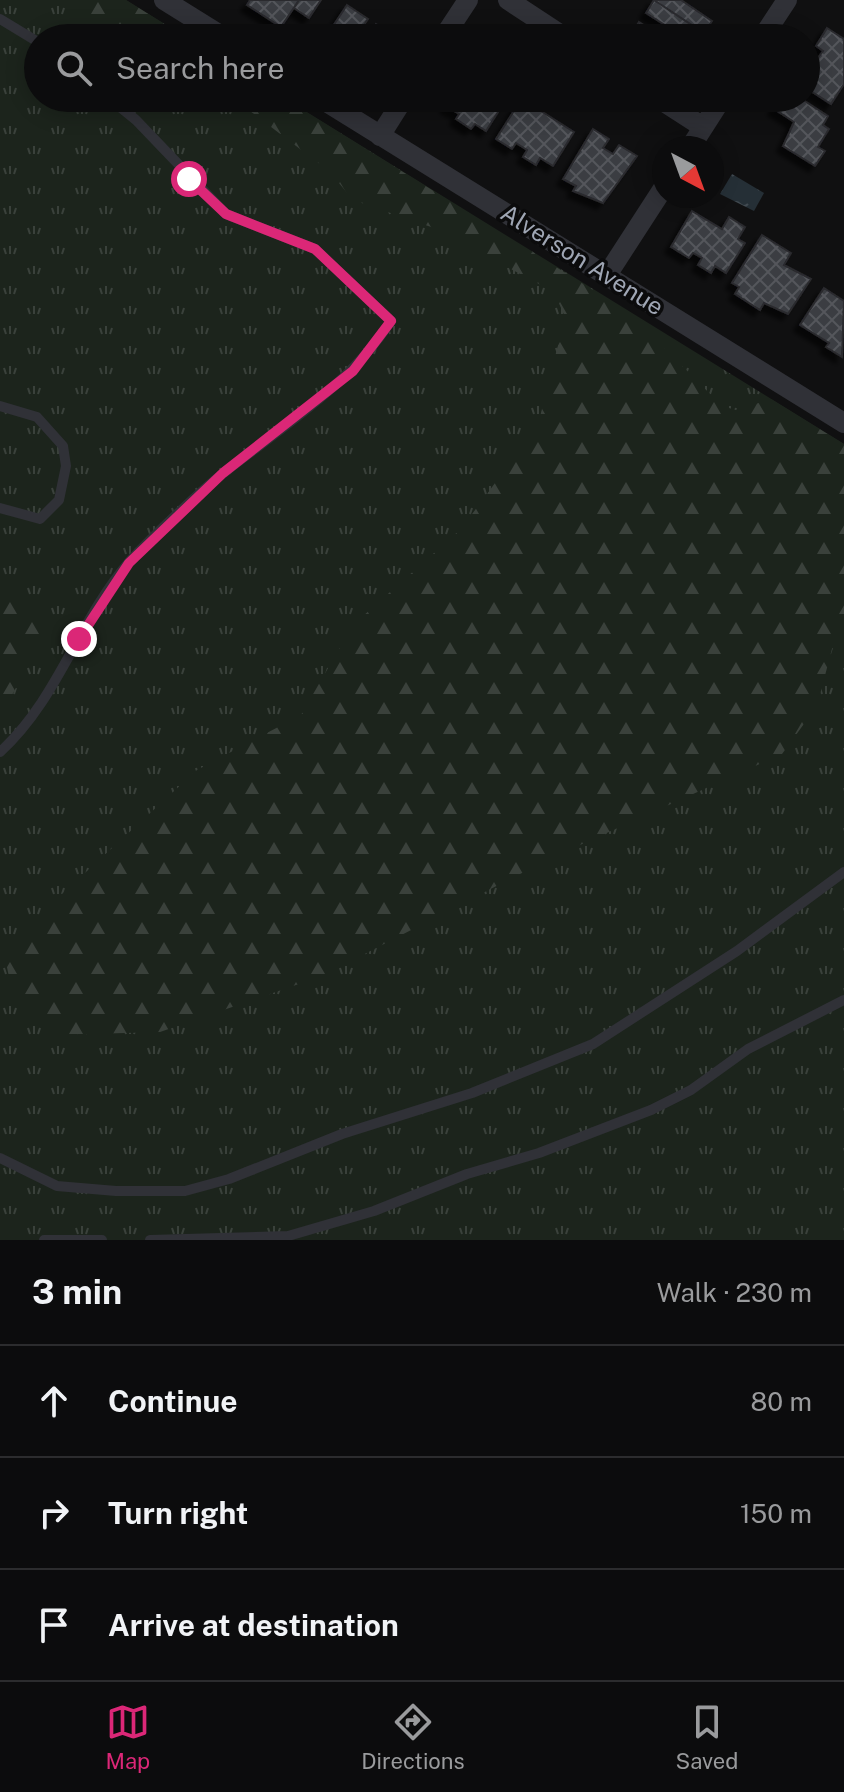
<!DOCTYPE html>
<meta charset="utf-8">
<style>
body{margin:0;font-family:"Public Sans",sans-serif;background:#1a1a1b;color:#f1f3f6}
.compass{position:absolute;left:652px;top:136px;width:72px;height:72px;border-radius:50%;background:#0c0c0d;box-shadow:0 4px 20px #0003;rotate:139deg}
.stop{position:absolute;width:24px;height:24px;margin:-18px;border:6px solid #db2777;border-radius:50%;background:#fff}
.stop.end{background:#db2777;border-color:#fff;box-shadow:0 2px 8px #0008}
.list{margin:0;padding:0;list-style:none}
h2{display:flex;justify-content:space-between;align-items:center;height:104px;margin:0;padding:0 32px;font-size:34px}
h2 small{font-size:26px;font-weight:400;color:#9a9b9d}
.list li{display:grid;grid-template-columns:52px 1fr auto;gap:24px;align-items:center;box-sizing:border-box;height:112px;padding:0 32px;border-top:2px solid #2c2c2e}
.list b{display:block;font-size:30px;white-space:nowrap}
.list em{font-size:26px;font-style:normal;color:#9a9b9d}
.icon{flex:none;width:44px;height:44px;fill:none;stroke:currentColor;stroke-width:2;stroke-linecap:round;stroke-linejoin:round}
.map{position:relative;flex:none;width:844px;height:1240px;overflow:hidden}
.search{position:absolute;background:#0c0c0d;box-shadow:0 4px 20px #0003;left:24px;right:24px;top:24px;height:88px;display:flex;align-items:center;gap:20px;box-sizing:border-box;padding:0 28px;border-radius:44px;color:#9a9b9d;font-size:30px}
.sheet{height:440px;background:#0c0c0d}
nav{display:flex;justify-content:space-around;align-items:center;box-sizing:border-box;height:112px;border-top:2px solid #2c2c2e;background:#0c0c0d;font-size:22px;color:#9a9b9d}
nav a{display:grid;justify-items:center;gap:4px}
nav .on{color:#db2777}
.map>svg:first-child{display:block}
.grass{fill:url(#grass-tufts)}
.forest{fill:url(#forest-firs)}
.water{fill:url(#water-ripples)}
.building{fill:url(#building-cross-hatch);stroke:#29292d;stroke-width:2;filter:url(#shadow)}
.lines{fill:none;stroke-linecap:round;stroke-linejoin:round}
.service{stroke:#303137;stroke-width:10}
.minor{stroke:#303137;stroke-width:20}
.route{stroke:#db2777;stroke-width:10}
.labels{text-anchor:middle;stroke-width:7;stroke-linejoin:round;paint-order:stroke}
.street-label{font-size:24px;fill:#9fa6b4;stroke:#0b0b0c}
</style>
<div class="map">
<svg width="844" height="1240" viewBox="0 0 844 1240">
<defs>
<pattern id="grass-tufts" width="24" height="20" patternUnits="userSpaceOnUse" patternTransform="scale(2)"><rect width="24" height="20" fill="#1c241c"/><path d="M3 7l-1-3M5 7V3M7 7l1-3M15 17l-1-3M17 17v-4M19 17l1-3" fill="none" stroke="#3a413b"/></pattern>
<pattern id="forest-firs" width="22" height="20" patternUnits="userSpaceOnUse" patternTransform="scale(2)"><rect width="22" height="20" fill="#1c241c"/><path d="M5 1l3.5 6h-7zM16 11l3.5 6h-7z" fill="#3a413b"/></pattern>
<pattern id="water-ripples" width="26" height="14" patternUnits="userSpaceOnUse" patternTransform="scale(2)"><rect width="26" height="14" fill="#252f36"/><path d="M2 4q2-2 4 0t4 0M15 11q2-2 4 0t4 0" fill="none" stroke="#414a51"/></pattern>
<pattern id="building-cross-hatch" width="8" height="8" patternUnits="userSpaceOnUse" patternTransform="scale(2)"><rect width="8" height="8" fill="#3b3d42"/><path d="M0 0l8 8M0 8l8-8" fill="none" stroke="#54565b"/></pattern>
<filter id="shadow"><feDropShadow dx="-6" dy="6" stdDeviation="2" flood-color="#0009"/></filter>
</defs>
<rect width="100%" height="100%" fill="#101011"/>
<path class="grass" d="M0,0H126L187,38H38V98H284L844,444V1240H0Z"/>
<path class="forest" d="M60,0H126L187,38H126Z
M233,98H284L630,313L722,406L736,410L771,399L844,444V636L833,645L817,706L782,754L549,859L322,976L160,1032L54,1035L15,1005L5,958L62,894L197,770L301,715L353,625L461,529L538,425L565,317L554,292L434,228L353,200L329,171Z
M0,583L31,603L46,625L30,662L0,717Z"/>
<path class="water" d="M732,174L764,193L754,211L720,194Z"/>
<path class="building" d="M250,0H299L281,27L247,5Z
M299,0H321L309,18L294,8Z
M654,0L704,33L701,38H685L646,13Z
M654,0H681L712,21L704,33Z
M347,5L368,19L355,38H325Z
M639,22L664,38H629Z
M376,24L398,38H367Z
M827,28L844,39V84L831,104L806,88V65L812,56L817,59L823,51L816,46Z
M451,98H507L486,131L475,124L471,129L456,119L459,114L446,106Z
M522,98L544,101L538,109L574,132L553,166L540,158L536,165L523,157L527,150L516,143L512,149L496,139Z
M781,98H800L828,116L823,125L829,129L818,147L825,151L815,166L783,146L794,122L774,109Z
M593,129L609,139L603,148L613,154L619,145L637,156L603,203L573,191L576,186L563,179Z
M692,211L722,229L729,217L745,227L738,239L745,243L726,273L715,266L711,273L698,265L702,258L693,253L689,258L671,247Z
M762,235L791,253L784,265L811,279L788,314L764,303L760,310L735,294L739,287L732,283Z
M824,288L844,301L842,357L826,347L829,343L800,325Z"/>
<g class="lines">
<path class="service" d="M0,19L38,42
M0,406L37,417L63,446L66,466L59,500L40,519L0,508
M0,752C59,698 78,621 129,562C153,536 198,493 226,471C285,425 350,384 391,321L315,249L226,214L136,120L109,98
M0,1158L57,1186L116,1191H185L229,1179L342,1134L472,1093L593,1044L737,951L844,872
M44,1240H102
M150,1240L288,1236L374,1211L467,1174L539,1153L651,1110L691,1090L748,1049L844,1000"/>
<path class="minor" d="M164,0L225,38
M508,0L566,38
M443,38L468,0
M762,38L787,0
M320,98L844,423
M658,98L703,127
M380,136L404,98
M690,148L722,98
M607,275L664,187"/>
</g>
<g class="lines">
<path class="route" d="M79,639L129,563L223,473L353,371L391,321L315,249L226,214L189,179"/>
</g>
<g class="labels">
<g class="street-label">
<text transform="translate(582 260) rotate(32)" y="8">Alverson Avenue</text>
</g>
</g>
</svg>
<svg class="compass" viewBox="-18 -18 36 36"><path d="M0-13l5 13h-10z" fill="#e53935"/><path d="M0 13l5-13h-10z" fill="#9a9b9d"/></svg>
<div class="stop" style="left:189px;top:179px"></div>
<div class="stop end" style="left:79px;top:639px"></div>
<div class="search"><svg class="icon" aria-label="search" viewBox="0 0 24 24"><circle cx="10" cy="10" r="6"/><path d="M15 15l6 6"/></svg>Search here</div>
</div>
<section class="sheet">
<h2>3 min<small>Walk · 230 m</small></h2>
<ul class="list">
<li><svg class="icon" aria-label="ahead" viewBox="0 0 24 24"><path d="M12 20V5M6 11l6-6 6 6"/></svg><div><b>Continue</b></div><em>80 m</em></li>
<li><svg class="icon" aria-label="right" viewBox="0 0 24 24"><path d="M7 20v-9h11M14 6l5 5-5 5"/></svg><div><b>Turn right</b></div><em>150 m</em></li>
<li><svg class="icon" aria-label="arrive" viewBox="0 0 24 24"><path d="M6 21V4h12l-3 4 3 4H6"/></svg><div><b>Arrive at destination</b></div></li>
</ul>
</section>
<nav>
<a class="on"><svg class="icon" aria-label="map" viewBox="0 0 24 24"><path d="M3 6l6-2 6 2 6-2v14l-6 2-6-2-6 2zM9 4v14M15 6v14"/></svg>Map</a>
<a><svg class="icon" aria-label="directions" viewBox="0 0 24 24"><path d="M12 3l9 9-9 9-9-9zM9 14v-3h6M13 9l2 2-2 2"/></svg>Directions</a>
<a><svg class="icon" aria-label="saved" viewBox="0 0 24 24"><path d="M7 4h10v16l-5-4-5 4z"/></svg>Saved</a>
</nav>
